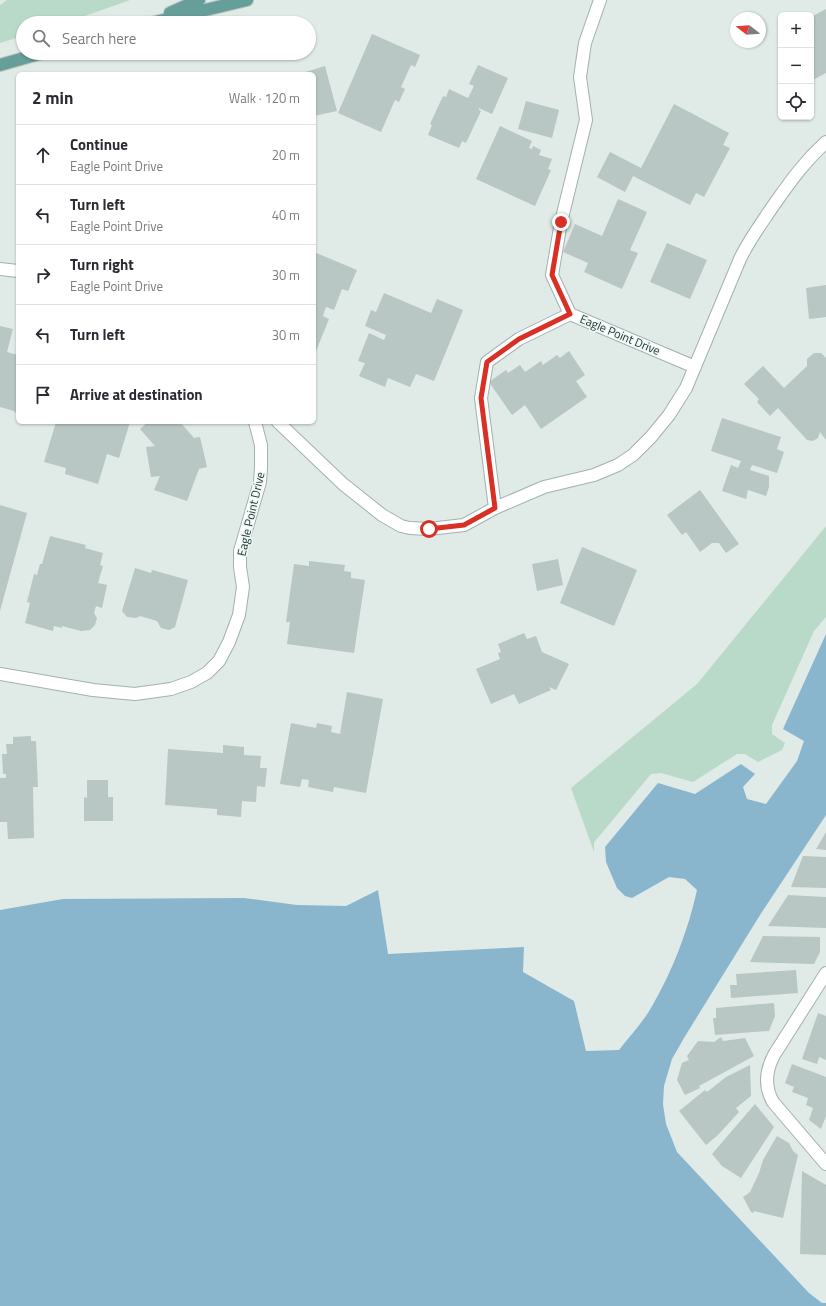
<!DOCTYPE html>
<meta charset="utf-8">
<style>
body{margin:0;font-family:"Titillium Web",sans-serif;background:#f2f2f3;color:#2b2b33}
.controls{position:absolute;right:12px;top:12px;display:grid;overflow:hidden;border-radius:6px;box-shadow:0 1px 3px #0004}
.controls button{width:36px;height:36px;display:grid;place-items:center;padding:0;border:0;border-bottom:1px solid #e1e1e2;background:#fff;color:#2b2b33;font:20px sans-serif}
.compass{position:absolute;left:730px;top:12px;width:36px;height:36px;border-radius:50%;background:#fff;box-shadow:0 1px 3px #0004;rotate:287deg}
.stop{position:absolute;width:12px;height:12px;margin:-9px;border:3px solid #d93025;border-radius:50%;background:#fff}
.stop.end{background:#d93025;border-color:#fff;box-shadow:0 1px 4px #0008}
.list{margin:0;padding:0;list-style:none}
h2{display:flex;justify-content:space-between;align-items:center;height:52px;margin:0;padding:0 16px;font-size:17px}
h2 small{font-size:13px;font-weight:400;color:#7c7c81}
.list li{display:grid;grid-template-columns:26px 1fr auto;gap:12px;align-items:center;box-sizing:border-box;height:60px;padding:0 16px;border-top:1px solid #e1e1e2}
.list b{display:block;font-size:15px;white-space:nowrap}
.list p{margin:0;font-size:13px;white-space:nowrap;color:#7c7c81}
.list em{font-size:13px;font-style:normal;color:#7c7c81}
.icon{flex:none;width:22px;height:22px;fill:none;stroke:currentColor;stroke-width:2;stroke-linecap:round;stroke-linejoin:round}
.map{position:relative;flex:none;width:826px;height:1306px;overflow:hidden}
.search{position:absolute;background:#fff;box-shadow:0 1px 3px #0004;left:16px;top:16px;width:300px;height:44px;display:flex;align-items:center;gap:10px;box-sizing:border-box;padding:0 14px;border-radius:22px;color:#7c7c81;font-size:15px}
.panel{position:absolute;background:#fff;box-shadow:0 1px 3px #0004;left:16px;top:72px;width:300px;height:352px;border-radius:6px}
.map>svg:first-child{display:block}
.green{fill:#b9dac9}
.water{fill:#8ab6cd}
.building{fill:#b8c7c4}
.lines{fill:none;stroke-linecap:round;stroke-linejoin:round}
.street-casing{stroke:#a3b1af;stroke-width:14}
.primary-casing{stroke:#bcc4c3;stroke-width:14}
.street{stroke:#fff;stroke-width:12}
.primary{stroke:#669e9a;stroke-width:12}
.route{stroke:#d93025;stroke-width:5}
.labels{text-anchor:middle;stroke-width:3;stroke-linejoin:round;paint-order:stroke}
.street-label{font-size:12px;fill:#213937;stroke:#f0f7f5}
</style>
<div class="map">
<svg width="826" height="1306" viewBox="0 0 826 1306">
<rect width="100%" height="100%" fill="#e0eae7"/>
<path class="green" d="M7,0H130L65,23H23V36L0,43V5Z
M826,526V617L814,631L772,725V734L785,743L782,750L758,762L745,754H737L693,782L661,773L651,774L596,840L594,843V852L571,788L697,684Z"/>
<path class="water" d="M826,634V815L760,915L684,1038L672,1059L664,1086L663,1104L666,1124L677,1152L809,1293L822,1303H826V1306H0V910L63,899L244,898L297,905L346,906L378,890L388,954L524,947L523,972L574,1001L586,1051L619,1050C629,1037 643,1022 651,1008C672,972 688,931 697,890L685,879L669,877L632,898L625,896L617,888L606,862L605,847L658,783L695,794L741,764L755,774L743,787L747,799L766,804L797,761L804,741L783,729Z"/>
<path class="building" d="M826,9V73L811,81V17Z
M372,34L420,55L415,67L411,65L401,87L405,89L399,102L395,100L381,132L338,113Z
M478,65L508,78L492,114L479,108V110L481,111L466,143L462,141L459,148L428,135L432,125L430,124L443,96L446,97L449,89L468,98L474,86L469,84Z
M325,66L337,111L314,116V74H299Z
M526,101L559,110L552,138L518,129Z
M674,104L729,133L723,145L730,148L704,197L696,193L690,205L633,176L625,192L597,177L610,152L641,168Z
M500,126L532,141L529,148L532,149L533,146L541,150L539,155L552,159L548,169L551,170L535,206L476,179Z
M618,199L647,212L630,250L638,253L622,289L584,272L588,263L563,252L575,224L602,236Z
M667,243L707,260L690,299L650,282Z
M314,252L357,270L348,291L342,289L334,310L326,307L323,316L329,319L314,356Z
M826,285V317L809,319L806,288Z
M384,293L431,313L437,299L463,310L434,381L416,374L410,387L388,378L385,387L359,376L365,363L358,361L369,333L384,340L386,335L365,326L371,310L376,312Z
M0,326L13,329L7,352L18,355V415L14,411L0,407Z
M569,351L585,375L576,381L587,397L541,429L525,405L512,415L489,382L506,370L508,373L520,365L525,372L541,361L543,365L557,355L560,358Z
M814,353H821L826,358V440L820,432L818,438L813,441L807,440L778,408L770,416L757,402L759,399L744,384L763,366L784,388L807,366V359Z
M722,418L781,437L777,449L784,452L777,473L752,465L750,470L769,476V487L766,496L748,490L746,499L722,491L731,465L738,468L741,461L711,451Z
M56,422H130L119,458L107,454L98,484L65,474L66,468L44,462Z
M148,422H180L194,438L200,437L207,467L199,469L187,501L154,490L160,476L151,477L146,447L155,446L140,429Z
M700,490L739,544L726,553L719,543H712L700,552L686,532L682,535L667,515Z
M0,505L27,513L0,611Z
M50,536L86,545L85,548L103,553L100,565L103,566L98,583L107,585L102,608L96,606L94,613L97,618L95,625L90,630L81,631L62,626V628L54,626L53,631L25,623L30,603L27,602L34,574L37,575L40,564H42Z
M582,547L637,570L614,626L560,603Z
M558,559L563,585L537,591L532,564Z
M309,561L345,565L344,571L351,572V578L365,580L354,653L287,644L290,622H286L294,564L309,566Z
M135,568L151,573L152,570L188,580L175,627L169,630L161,628L157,621L140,616L136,618L127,617L122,611Z
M524,633L527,639L536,636L542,652L569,664L556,690L549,687L551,690L519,704L514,694L491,704L476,669L500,659L498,653L501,652L498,644Z
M347,692L383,699L366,793L334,787L333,792L308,787L309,780L302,779L300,787L280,784L291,723L316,728L317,723L332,726L331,732L340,734Z
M31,736V741H36L38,787H33L34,838L8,839L7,822H0V778H6V774H3L2,754H7L6,744H13V737Z
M223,745L244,747V755L261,756L260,768H267L265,787L257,786L256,802L242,801L241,817L217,815V809L165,805L168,749L223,753Z
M87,780H108V797H113V821H84V797L87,798Z
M826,832V850L816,849Z
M803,856L826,857V888L791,887Z
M788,895L826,897V928L768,926Z
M763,936L820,937V952L814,964L750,962Z
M796,970L798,993L731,998L730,985H737L736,974Z
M774,1003L775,1016L769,1031L715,1035L713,1018H716V1008Z
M818,1013L826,1016V1060L819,1057L817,1064L802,1059Z
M721,1037L723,1041L745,1038L754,1056L699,1086L700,1088L685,1095L677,1080L682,1063L689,1060L687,1056L698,1041L714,1042Z
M792,1064L826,1077V1116L821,1129L809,1120L813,1108L806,1105L808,1098L792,1092L794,1087L785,1083Z
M750,1065L751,1096L736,1108L739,1112L718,1135L706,1145L679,1111L705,1090L707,1092L726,1077Z
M755,1104L774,1127L741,1178L722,1166L712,1154Z
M777,1136L789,1143L793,1151L798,1155L783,1218L754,1211V1213L751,1212L743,1197L750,1192L759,1173L763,1160Z
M802,1171L826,1185V1255L800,1254Z"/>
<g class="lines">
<defs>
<path id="street" d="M0,269L18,271
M570,314L552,275L561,222L586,120L580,77L585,43L600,0
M278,422L343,484L382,515L401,526L410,528L429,529L464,525L495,508L544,487L594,475L618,465L633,455L651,437L669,415L686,388L740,259C749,240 761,224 773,206C790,182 803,163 826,142
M495,508L481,398L487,362L519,339L570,314L695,367
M0,674L93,690L135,694L171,689L191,682L207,673L219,661L229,642L239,615L243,587L240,567V551L260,482L261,468V445L255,422
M826,973L774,1055C766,1070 764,1086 773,1102L826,1164"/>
<path id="primary" d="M170,13L199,0
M151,23L247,0
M0,65L42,53"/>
</defs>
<use href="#street" class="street-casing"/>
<use href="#primary" class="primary-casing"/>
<use href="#street" class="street"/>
<use href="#primary" class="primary"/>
</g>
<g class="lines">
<path class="route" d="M429,529L464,525L495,508L481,398L487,362L519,339L570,314L552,275L561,222"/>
</g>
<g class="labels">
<g class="street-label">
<text transform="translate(620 335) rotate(23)" y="4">Eagle Point Drive</text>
<text transform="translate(251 514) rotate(-77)" y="4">Eagle Point Drive</text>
</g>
</g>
</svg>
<div class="controls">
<button>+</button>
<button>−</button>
<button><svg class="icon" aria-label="locate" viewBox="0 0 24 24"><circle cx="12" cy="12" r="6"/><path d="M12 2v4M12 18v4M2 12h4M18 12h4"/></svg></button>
</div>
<svg class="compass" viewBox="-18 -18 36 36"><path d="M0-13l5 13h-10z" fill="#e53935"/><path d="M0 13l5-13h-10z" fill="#7c7c81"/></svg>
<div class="stop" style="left:429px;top:529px"></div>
<div class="stop end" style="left:561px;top:222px"></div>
<div class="search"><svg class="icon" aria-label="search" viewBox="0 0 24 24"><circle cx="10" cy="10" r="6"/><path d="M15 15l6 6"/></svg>Search here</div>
<section class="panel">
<h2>2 min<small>Walk · 120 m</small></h2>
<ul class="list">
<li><svg class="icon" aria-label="ahead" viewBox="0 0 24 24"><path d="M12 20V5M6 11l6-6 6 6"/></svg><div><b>Continue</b><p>Eagle Point Drive</p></div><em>20 m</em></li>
<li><svg class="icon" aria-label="left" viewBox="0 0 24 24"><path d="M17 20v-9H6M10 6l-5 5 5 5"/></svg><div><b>Turn left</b><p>Eagle Point Drive</p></div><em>40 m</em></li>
<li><svg class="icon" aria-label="right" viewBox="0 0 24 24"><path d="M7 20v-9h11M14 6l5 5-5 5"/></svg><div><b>Turn right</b><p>Eagle Point Drive</p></div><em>30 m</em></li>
<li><svg class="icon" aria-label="left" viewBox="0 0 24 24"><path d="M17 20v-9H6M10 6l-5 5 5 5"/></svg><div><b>Turn left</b></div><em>30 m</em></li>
<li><svg class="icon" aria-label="arrive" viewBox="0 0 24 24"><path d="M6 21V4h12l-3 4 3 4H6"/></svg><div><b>Arrive at destination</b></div></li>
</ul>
</section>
</div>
